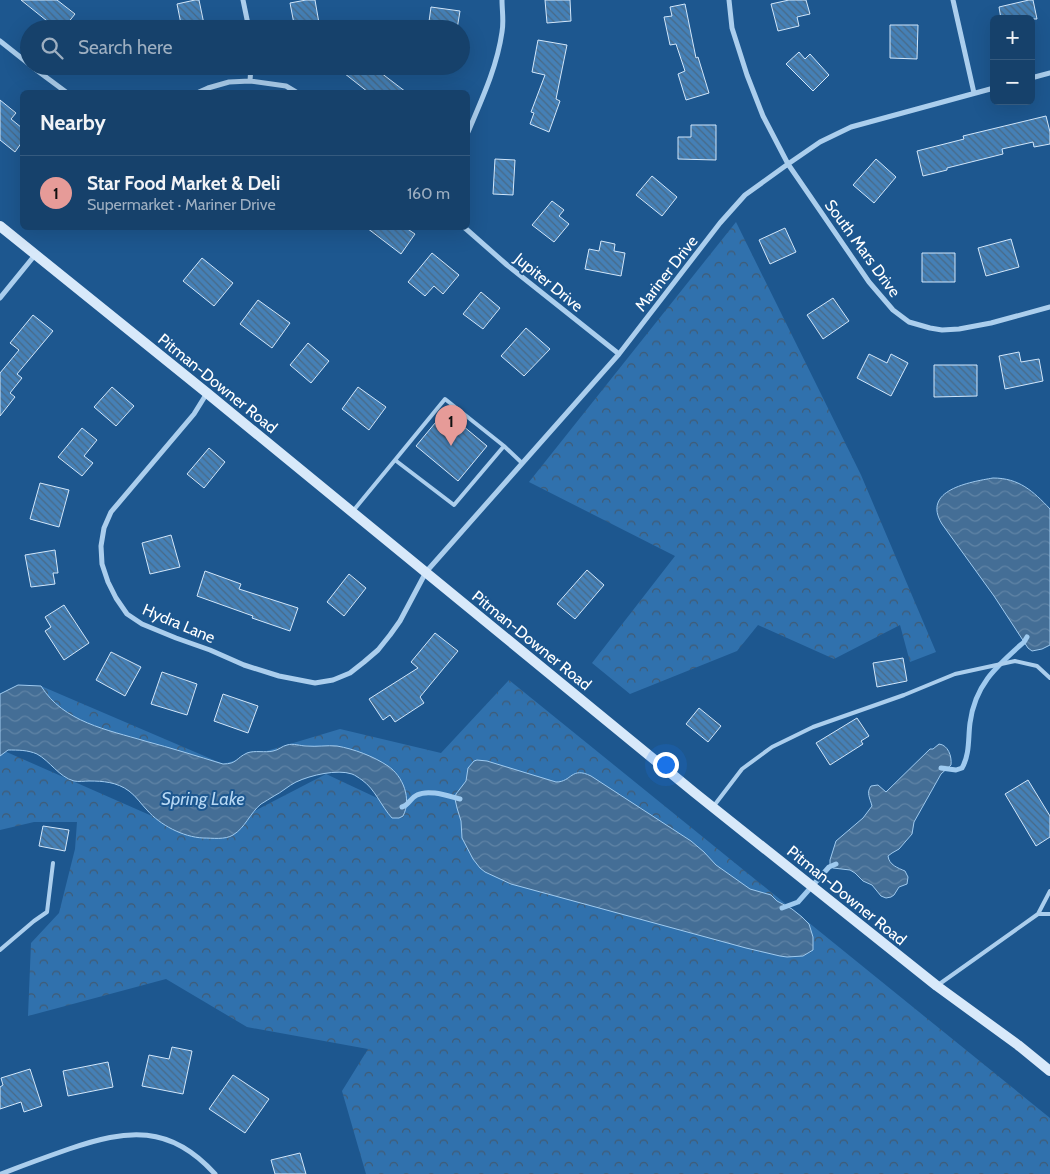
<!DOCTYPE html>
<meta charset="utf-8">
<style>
body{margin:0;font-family:Cabin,sans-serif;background:#234c73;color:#f1f3f6}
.controls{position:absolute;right:15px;top:15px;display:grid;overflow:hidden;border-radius:8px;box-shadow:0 5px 20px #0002}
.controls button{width:45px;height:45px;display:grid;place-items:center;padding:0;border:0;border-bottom:1px solid #355a7e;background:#16416b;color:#f1f3f6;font:25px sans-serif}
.you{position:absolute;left:665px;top:764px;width:18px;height:18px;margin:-12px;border:4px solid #fff;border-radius:50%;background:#1a73e8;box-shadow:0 0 0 8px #1a73e833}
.badge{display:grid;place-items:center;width:32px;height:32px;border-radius:50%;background:#e69b98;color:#111;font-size:16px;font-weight:700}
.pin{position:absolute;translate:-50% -41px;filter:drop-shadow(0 1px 2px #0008)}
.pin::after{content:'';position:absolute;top:26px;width:18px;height:15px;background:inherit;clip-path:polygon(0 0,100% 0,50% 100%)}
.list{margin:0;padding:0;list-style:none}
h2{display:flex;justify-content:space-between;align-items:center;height:65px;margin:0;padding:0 20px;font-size:21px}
h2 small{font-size:16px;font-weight:400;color:#9eafc1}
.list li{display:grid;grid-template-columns:32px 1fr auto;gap:15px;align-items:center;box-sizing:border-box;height:75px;padding:0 20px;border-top:1px solid #355a7e}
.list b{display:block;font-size:19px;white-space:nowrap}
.list p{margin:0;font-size:16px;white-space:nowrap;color:#9eafc1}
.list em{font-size:16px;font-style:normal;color:#9eafc1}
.icon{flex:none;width:28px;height:28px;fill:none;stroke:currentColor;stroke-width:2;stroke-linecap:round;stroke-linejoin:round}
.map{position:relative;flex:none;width:1050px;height:1174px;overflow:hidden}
.search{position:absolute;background:#16416b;box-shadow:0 5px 20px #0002;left:20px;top:20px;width:450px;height:55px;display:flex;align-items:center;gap:12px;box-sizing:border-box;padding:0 18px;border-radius:28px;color:#9eafc1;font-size:19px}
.panel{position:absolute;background:#16416b;box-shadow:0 5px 20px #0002;left:20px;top:90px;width:450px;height:140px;border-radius:8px}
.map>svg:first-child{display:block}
.forest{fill:url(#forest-crowns)}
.water{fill:url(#water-waves);stroke:#9fcaef}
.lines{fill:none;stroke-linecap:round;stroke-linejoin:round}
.stream{stroke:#9fcaef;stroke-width:5}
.building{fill:url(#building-back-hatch);stroke:#d1e6fa}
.lane{stroke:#abceed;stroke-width:4}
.street{stroke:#abceed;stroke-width:5}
.secondary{stroke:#d8e9fa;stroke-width:10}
.labels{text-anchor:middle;stroke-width:4;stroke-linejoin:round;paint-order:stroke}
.street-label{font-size:16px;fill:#fff;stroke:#1d578f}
.water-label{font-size:18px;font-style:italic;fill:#b7d8f4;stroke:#1d578f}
</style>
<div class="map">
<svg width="1050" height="1174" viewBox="0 0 1050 1174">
<defs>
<pattern id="forest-crowns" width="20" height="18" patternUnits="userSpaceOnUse" patternTransform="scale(1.25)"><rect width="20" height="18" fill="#3071ad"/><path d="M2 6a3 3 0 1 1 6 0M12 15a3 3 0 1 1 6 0" fill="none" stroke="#415b73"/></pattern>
<pattern id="water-waves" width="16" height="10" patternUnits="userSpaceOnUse" patternTransform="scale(1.25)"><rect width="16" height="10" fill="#446e96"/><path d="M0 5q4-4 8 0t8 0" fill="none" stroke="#6084a6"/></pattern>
<pattern id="building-back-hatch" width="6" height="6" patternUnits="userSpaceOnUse" patternTransform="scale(1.25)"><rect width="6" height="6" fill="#4580b6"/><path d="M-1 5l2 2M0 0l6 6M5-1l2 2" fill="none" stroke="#486986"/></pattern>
</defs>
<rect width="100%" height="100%" fill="#1d578f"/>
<path class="forest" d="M736,222L861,475L936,652L910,662L900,625L834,659L758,625L737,651L630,694L592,663L675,556L529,482Z
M509,680L1050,1118V1174H366L342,1091L368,1049L247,1027L166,979L28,1016L31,943L59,913L75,849L77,822H34L0,830V751L2,750L202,838L326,774L405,811L389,766L197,784L0,701L41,686L223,764L340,729L441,753Z"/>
<path class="water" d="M993,478C1019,478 1033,491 1050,509V645L1042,649L1032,651L1028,648L994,596L942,524C921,490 970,482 993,478Z
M18,685L41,686C63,722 108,730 145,741C171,748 197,756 223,764C237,764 236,758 247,753C255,750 265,753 273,751C279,750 282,746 287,745C293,743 301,746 306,746C317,747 327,745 337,746C354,749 373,756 388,766C403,776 412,799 403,816L399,818H392C381,806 375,789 362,780C359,778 355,775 352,774C337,769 311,775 296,782C288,786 282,792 274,796C270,799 265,801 261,804C250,813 245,828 233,835C225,840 213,838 203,838C183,837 160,825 147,810C141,804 136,796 129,791C117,782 103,781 89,781C84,781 79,782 74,781C59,777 50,761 37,754C28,750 18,750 8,750L0,756V694Z
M939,744C948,745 952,756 951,765L941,774L914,822L912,834L899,849L892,853L888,856C889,865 898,868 905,871L908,877L907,884L899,887L894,895L891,897L886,898L881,896L872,885L863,881L855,873L850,870L833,868L830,866V860L836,841L863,818L872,806C870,798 866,793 871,786L878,785L886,792L930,749H933Z
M477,760L487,761L556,782C572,782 571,766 591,776L691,841L704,852L716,865L750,889L771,895L777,901L792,909L802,917L809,924L813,937V950L803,956L787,957L780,956L746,948L511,884L485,872L480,868L473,859L462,838L461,821L457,808L455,799L456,794L466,781L468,768L474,761Z"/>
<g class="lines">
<path class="stream" d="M941,768L956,770L962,768C970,754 968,738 970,723C975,684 997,666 1024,642L1027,637
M402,807C409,805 410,798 417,795C429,789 448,796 460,799
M782,908L798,902L829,867L836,864"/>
</g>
<path class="building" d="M21,0H57L75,14L63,29H57Z
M195,0H199L205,29H182L177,4Z
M306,0H315L320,29H295L290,3Z
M545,0H570L571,21L547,23Z
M789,0H806L810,14L797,17L799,26L778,31L771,4Z
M1029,0H1033L1037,19H1001L999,7Z
M685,4L696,58L698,57L709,93L686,100L678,74L685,71L676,44L670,45L664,17L672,16L670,7Z
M431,7L460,11L457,29H428Z
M890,25H918L917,59L890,58Z
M538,40L567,45L556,99L560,101L549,132L530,124L534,113L531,112L545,75L532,72Z
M799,52L805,59L810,54L829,75L813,91L786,64Z
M335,66H372L406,92H368Z
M0,100L16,113L11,119L22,128V142L15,152L0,140Z
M1046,116L1050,132V144L1034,147L1033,142L1002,149L1003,154L947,168V170L923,176L917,151L964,139L963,136Z
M691,125H716V160L678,159V137H691Z
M495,159L515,160L513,195L493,194Z
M876,159L896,177L874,203L853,185Z
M652,176L677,197L662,216L636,195Z
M552,201L564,210L559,216L569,224L554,242L532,225Z
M367,228H406L415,234L401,254Z
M785,228L796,252L770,264L759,240Z
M1011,239L1019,267L986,276L978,248Z
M601,241L615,244L614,251L625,253L621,276L585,269L589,249L599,251Z
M432,253L459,275L443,294L434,286L425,296L408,282Z
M922,253H955V282H922Z
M202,258L233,283L214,306L183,281Z
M481,292L500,308L483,329L463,314Z
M833,298L849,321L823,339L807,315Z
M258,300L290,323L272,348L240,324Z
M33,315L53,331L17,374L22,378L10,393L15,397L0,416V373L19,350L10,343Z
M526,328L550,349L524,376L501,356Z
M308,343L329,361L311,383L290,365Z
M1019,352L1021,362L1039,359L1043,381L1005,389L999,356Z
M869,354L887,363L891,354L908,363L891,396L857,378Z
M934,365H977V396L934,397Z
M112,387L134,406L116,426L94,407Z
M358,387L386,407L369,430L342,409Z
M445,411L487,446L458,481L416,446Z
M82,428L97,440L84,456L93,463L82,476L58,457Z
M209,448L225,462L204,488L187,474Z
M40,483L69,490L59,527L30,519Z
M171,535L180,567L150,574L142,543Z
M55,550L58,573H53L55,584L31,587L25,555Z
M587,570L604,585L575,619L557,604Z
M205,571L241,584L239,589L298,608L290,631L252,618L253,616L197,596Z
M349,574L366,588L344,616L327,602Z
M64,605L89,643L64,660L45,631L51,627L45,617Z
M435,633L458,651L420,697L424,703L395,722L390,715L383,720L369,699L418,668L411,662Z
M111,652L141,667L125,696L96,680Z
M903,658L907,681L877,687L873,663Z
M162,672L197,684L187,715L151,704Z
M223,694L258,706L248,733L214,721Z
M699,708L721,726L708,742L686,724Z
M857,718L869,736L861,741L863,744L830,765L816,743Z
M1028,780L1050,816V837L1036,846L1005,794Z
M43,826L69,830L65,851L39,846Z
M172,1047L192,1051L183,1094L142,1086L149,1055L169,1059Z
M108,1062L113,1087L68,1096L63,1071Z
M30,1069L42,1106L24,1112L21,1102L0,1109V1087L3,1085L1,1078Z
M233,1075L269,1099L245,1133L209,1109Z
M300,1153L306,1174H275L271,1160Z"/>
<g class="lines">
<path class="lane" d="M395,460L445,399L504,446L522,463
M353,511L395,460L454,505L504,446
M713,807L742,769L772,747L813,727L904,695L955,674L1015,661L1037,666L1050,678
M1038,914H1050
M0,950L34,921L47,912L53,863
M938,985L1038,914L1050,891"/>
<path class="street" d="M243,0L249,29
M729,0L732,28L747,75L763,116L788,164L869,282L893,310L909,322L930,328L942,330L959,329L991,323L1050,307
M953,0L974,93
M0,41L29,64
M31,66L66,92
M1031,78L1050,73
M250,81L251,66
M199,92L208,88L229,82L250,81L286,86L296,92
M468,132C482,99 497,67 502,32C504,22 502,10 502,0
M465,228L507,265L619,354
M0,298L35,255
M207,393L194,414L111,512L104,528L101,546L102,564L108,582L116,598L127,614L142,624L176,638L210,650L244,665L279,676L315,683L333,680L350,673L364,662L378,650L390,635L400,621L426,572L619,354L720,223L745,195L788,164L820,142L851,127L994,88
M1,1174C24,1165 46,1157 69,1149C127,1129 170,1124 215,1174"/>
<path class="secondary" d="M0,226L207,393L695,793L937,986L1018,1045L1050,1071"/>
</g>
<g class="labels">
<g class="street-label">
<text transform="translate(863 248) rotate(54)" y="6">South Mars Drive</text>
<text transform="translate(666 273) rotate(-52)" y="6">Mariner Drive</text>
<text transform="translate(549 282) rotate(39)" y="6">Jupiter Drive</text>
<text transform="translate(218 383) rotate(39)" y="6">Pitman-Downer Road</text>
<text transform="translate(179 623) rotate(23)" y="6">Hydra Lane</text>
<text transform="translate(532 640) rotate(39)" y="6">Pitman-Downer Road</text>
<text transform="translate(847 895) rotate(39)" y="6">Pitman-Downer Road</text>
</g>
<g class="water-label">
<text x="203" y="805">Spring Lake</text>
</g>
</g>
</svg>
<div class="controls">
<button>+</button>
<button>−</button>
</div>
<div class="you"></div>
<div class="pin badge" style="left:451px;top:446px">1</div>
<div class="search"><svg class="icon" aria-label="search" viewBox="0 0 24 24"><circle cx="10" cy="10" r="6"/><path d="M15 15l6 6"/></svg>Search here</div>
<section class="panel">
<h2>Nearby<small></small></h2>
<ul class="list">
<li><span class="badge">1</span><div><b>Star Food Market &amp; Deli</b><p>Supermarket · Mariner Drive</p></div><em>160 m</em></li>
</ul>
</section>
</div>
